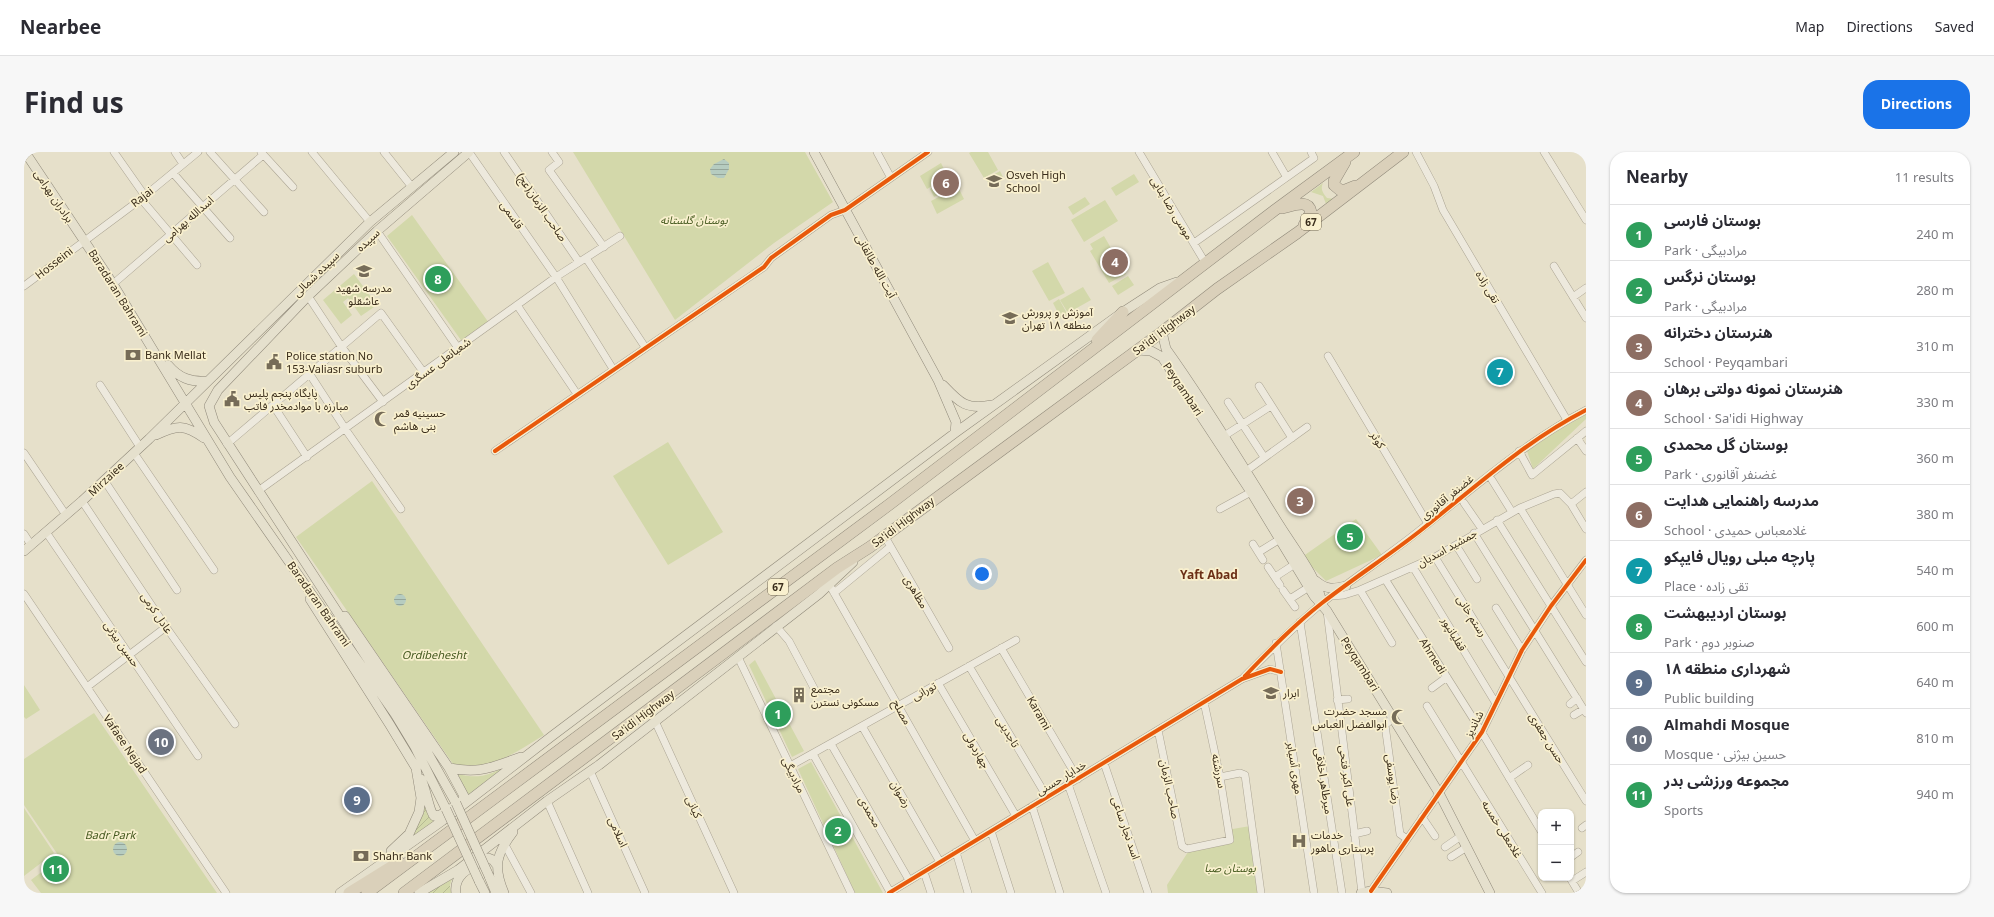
<!DOCTYPE html>
<meta charset="utf-8">
<style>
body{margin:0;font-family:Georgia,"Noto Sans Arabic",serif;background:#f7f7f7;color:#2b2b33}
.controls{position:absolute;right:12px;bottom:12px;display:grid;overflow:hidden;border-radius:8px;box-shadow:0 1px 3px #0004}
.controls button{width:36px;height:36px;display:grid;place-items:center;padding:0;border:0;border-bottom:1px solid #e1e1e2;background:#fff;color:#2b2b33;font:20px sans-serif}
.you{position:absolute;left:958px;top:422px;width:14px;height:14px;margin:-10px;border:3px solid #fff;border-radius:50%;background:#1a73e8;box-shadow:0 0 0 6px #1a73e833}
.badge{display:grid;place-items:center;width:26px;height:26px;border-radius:50%;background:#1a73e8;color:#fff;font-size:13px;font-weight:700}
.pin{position:absolute;translate:-50% -50%;border:2px solid #fff;box-shadow:0 1px 4px #0006}
.list{margin:0;padding:0;list-style:none}
h2{display:flex;justify-content:space-between;align-items:center;height:52px;margin:0;padding:0 16px;font-size:17px}
h2 small{font-size:13px;font-weight:400;color:#7c7c81}
.list li{display:grid;grid-template-columns:26px 1fr auto;gap:12px;align-items:center;box-sizing:border-box;height:56px;padding:0 16px;border-top:1px solid #e1e1e2}
.list b{display:block;font-size:15px;white-space:nowrap}
.list p{margin:0;font-size:13px;white-space:nowrap;color:#7c7c81}
.list em{font-size:13px;font-style:normal;color:#7c7c81}
.map{position:relative;flex:none;width:1562px;height:741px;overflow:hidden;border-radius:16px}
header{display:flex;align-items:center;gap:24px;box-sizing:border-box;height:56px;padding:0 20px;background:#fff;border-bottom:1px solid #e1e1e2}
header strong{font-size:19px}
nav{display:flex;gap:22px;margin-inline-start:auto;font-size:14px}
.intro{display:flex;align-items:center;justify-content:space-between;box-sizing:border-box;height:96px;padding:0 24px}
h1{margin:0;font-size:28px}
.button{padding:10px 18px;border-radius:16px;background:#1a73e8;color:#fff;font-size:14px;font-weight:700}
main{display:flex;gap:24px;padding:0 24px}
aside{flex:1;background:#fff;border-radius:16px;box-shadow:0 1px 3px #0004}
.map>svg:first-child{display:block}
.green{fill:#d3d8aa}
.garden{fill:url(#garden-furrows)}
.water{fill:url(#water-rules)}
.lines{fill:none;stroke-linecap:round;stroke-linejoin:round}
.minor-casing{stroke:#aba493;stroke-width:8}
.major-casing{stroke:#90897a;stroke-width:10}
.highway-casing{stroke:#90897a;stroke-width:12}
.minor{stroke:#ede9dd;stroke-width:7}
.major{stroke:#e5e0cd;stroke-width:9}
.highway{stroke:#dad0ba;stroke-width:11}
.major-bridge-casing{stroke:#90897a;stroke-width:10;stroke-linecap:butt}
.major-bridge{stroke:#e5e0cd;stroke-width:9}
.cycleway-casing{stroke:#f9f0ce;stroke-width:6}
.cycleway{stroke:#e8590c;stroke-width:4}
.labels{text-anchor:middle;stroke-width:3.5;stroke-linejoin:round;paint-order:stroke}
.shield{fill:#f9f0ce;stroke:#736851;stroke-width:1}
.shield-label{font-size:10px;font-weight:bold;fill:#3a2d1b}
.poi-label{font-size:11px;fill:#3a2d1b;stroke:#f9f0ce;text-anchor:start}
.street-label{font-size:11px;fill:#3a2d1b;stroke:#f9f0ce}
.park-label{font-size:11px;font-style:italic;fill:#45591f;stroke:#f9f0ce}
.neighbourhood-label{font-size:12px;font-weight:bold;fill:#6b2f16;stroke:#f9f0ce}
</style>
<header>
<strong>Nearbee</strong>
<nav><a>Map</a><a>Directions</a><a>Saved</a></nav>
</header>
<div class="intro"><h1>Find us</h1><a class="button">Directions</a></div>
<main>
<div class="map">
<svg width="1562" height="741" viewBox="0 0 1562 741">
<defs>
<pattern id="garden-furrows" width="10" height="10" patternUnits="userSpaceOnUse"><rect width="10" height="10" fill="#d3d8aa"/><path d="M-1 1l2-2M0 10L10 0M9 11l2-2" fill="none" stroke="#b6ba92"/></pattern>
<pattern id="water-rules" width="6" height="5" patternUnits="userSpaceOnUse"><rect width="6" height="5" fill="#b6ccc0"/><path d="M0 2.5h6" fill="none" stroke="#95a69b"/></pattern>
</defs>
<rect width="100%" height="100%" fill="#e6e0ca"/>
<path class="green" d="M549,0H781L809,50L750,91L651,168Z
M947,0H964L974,18L960,26L945,1Z
M917,11L924,25L903,37L896,24Z
M976,19L980,27L967,35L962,27Z
M1110,22L1115,30L1092,44L1087,36Z
M922,29L926,37L910,45L906,37Z
M1299,31C1296,37 1299,41 1303,46L1311,47L1300,55L1302,52L1299,44L1287,40Z
M934,35L940,47L913,62L907,49Z
M1061,45L1066,52L1049,63L1044,55Z
M1081,48L1094,69L1060,90L1047,68Z
M388,63L465,171L439,191L363,84Z
M1080,84L1102,122L1085,131L1066,99L1069,97L1066,92Z
M1024,110L1041,141L1025,149L1008,119Z
M330,122L353,153L337,164L324,146L319,150L328,163L317,172L299,148Z
M1104,124L1110,133L1094,143L1088,134Z
M1059,135L1067,148L1044,161L1036,148Z
M1035,147L1044,163L1037,167L1029,151Z
M1562,262V267L1509,317L1503,299L1519,287Z
M644,290L699,380L644,413L589,324Z
M348,329L520,583C494,599 461,623 429,612L272,385Z
M1332,367L1358,403L1302,429L1278,405Z
M731,508L780,599L768,605L725,513Z
M0,533L16,558L2,567L0,565Z
M70,561L193,741H17L7,728L36,706L0,653V607Z
M787,610L859,741H831L774,617Z
M483,613L444,643L434,622C453,627 466,624 483,613Z
M0,656L30,701L0,724Z
M1226,674L1235,741H1144L1143,733L1164,700L1204,691L1203,678Z"/>
<path class="garden" d="M400,650L412,668L381,692L393,674Z
M428,727L426,733L427,741H403Z"/>
<path class="water" d="M700,7L705,11V17L700,26H694L687,22L686,17L690,12Z
M370 448a6 6 0 1 1 12 0a6 6 0 1 1-12 0Z
M89 697a7 7 0 1 1 14 0a7 7 0 1 1-14 0Z"/>
<g class="lines">
<defs>
<path id="minor" d="M90,0L121,44
M151,0L159,12
M186,0L240,60
M237,0L269,35
M288,0L346,70
M360,0L388,35
M445,0L532,125L589,217
M480,0L555,110
M528,0L535,10L525,18L580,95
M853,0L867,26
M1115,0L1182,112
M1248,0L1262,24
M1392,0L1410,34L1419,58L1543,268
M1520,0L1562,68
M149,21L206,86
M117,47L173,113
M353,79L434,196
M1170,91L1290,6L1287,0
M562,106L621,195
M1530,114L1562,166
M89,132L239,3
M0,134L117,47L174,0
M284,144L317,194L359,250
M1549,145L1562,136
M493,153L553,242
M1304,204L1404,372
M285,221L322,278L377,357
M76,233L116,295
M1235,234L1268,286
M1204,250L1240,305
M249,253L283,305
M1200,284L1247,254
M1553,286L1562,299
M203,292L357,161L400,221
M471,299L740,115L747,106L807,63L821,58L904,0
M1495,299L1508,323L1562,279
M0,301L42,363
M110,301L190,418
M1222,319L1283,275
M80,328L153,438
M1468,328L1488,360
M234,339L532,125L596,84
M58,349L142,475L211,572
M1440,351L1458,377
M1547,352L1562,340
M1496,356L1562,463
M1196,357L1227,340
M1473,368L1562,510
M22,380L174,604
M1450,381L1562,561
M0,382L7,393
M860,383L925,496
M1229,392L1239,408
M1432,393L1453,427
M1235,400L1256,387
M1411,405L1562,649
M1244,415L1256,433
M1389,415L1471,550
M1251,425L1271,412
M1361,427L1457,579L1517,679
M805,432L951,689
M1259,438L1271,455
M1336,438L1368,491
M810,441L866,395
M0,442L202,741
M1308,444L1320,443L1336,438L1411,405L1496,356L1530,342L1536,341L1547,352L1562,377
M1266,447L1285,435
M1472,456L1498,498
M1303,459L1338,741
M1276,470L1318,741
M752,474L765,489L792,540
M1252,491L1290,741
M977,496L1054,627
M714,505L827,741
M945,514L1023,645
M1220,525C1245,500 1269,475 1297,452C1329,426 1364,404 1396,378C1450,336 1501,290 1562,258
M914,531L992,664
M63,535L142,475
M1408,536L1423,525
M1313,548L1324,547
M1546,552L1553,546
M1403,554L1518,741
M1550,563L1560,557
M1369,566L1361,573L1376,682L1383,687
M631,569L710,741
M838,574L916,710
M1134,578L1158,694L1163,697L1206,688L1196,625L1180,550
M807,592L885,728
M789,602L866,740
M1080,611L1124,741
M766,614L992,488
M566,619L621,741
M1196,625L1216,621L1221,623L1237,741
M1485,626L1504,613
M1044,632L1082,741
M523,649L564,741
M1008,654L1036,741
M1398,665L1411,684
M1558,676L1562,673
M967,679L987,741
M1330,682L1343,679
M480,691L507,741
M1421,695L1437,684
M932,700L944,741
M1427,705L1443,695
M1547,705L1554,700
M900,720L907,741
M1546,726L1555,741
M1548,729L1562,720
M1347,739L1458,580L1498,498L1527,454L1562,408
M865,741L1218,527L1246,517L1257,520"/>
<path id="major" d="M1,0L89,132L206,325L371,562L391,595L422,657
M790,0L914,228L932,270L931,281
M1138,180L1142,197C1183,254 1219,315 1256,374C1269,395 1295,428 1298,452
M1113,198L1127,199L1138,205L1227,340L1290,444L1303,459L1415,641L1466,741
M144,213C155,226 166,230 183,229
M919,233C936,251 942,258 968,253
M132,283C153,273 160,272 180,286
M0,399L58,349L125,287L346,70L430,0
M1292,429C1303,438 1309,437 1322,434
M286,447L366,573L392,616L397,646L395,660L385,682L367,699
M321,464L425,616C457,622 468,615 497,605
M397,627C402,636 405,659 410,664L416,663L438,650L440,644L425,616
M432,651L397,589L190,270L185,254L194,238L284,144L353,79L445,0
M465,724L472,741
M455,729L461,741
M316,741L418,669L528,584L931,281L1099,160L1136,136L1153,130
M395,741L434,718L523,649L575,613L795,442L829,410
M432,741C429,721 450,714 464,706L469,708L472,712
M480,741C469,715 472,702 489,680
M1337,741L1347,739L1363,741"/>
<path id="highway" d="M1321,10L1310,29V33L1316,38H1321L1331,34
M1258,56C1268,54 1284,46 1287,60L1280,73
M1073,188L1099,160
M325,741L375,710
M343,741L866,352L1251,58L1330,0
M380,741L813,416L846,395L1138,180L1193,137L1273,81L1379,0"/>
</defs>
<use href="#minor" class="minor-casing"/>
<use href="#major" class="major-casing"/>
<use href="#highway" class="highway-casing"/>
<use href="#minor" class="minor"/>
<use href="#major" class="major"/>
<use href="#highway" class="highway"/>
<defs>
<path id="major-bridge" d="M432,651L465,724
M422,657L455,729"/>
</defs>
<use href="#major-bridge" class="major-bridge-casing"/>
<use href="#major-bridge" class="major-bridge"/>
<defs>
<path id="cycleway" d="M471,299L740,115L747,106L807,63L821,58L904,0
M1221,524C1246,498 1270,473 1298,451C1330,426 1364,404 1396,379C1450,336 1500,290 1562,258
M1347,739L1458,580L1498,498L1527,454L1562,408
M865,741L1218,527L1246,517L1257,520"/>
</defs>
<use href="#cycleway" class="cycleway-casing"/>
<use href="#cycleway" class="cycleway"/>
</g>
<defs>
<symbol id="school-bare" viewBox="-9 -9 18 18"><path d="M0-5L7-2L0 1L-7-2ZM-4 1L0 2.5L4 1V4Q0 6-4 4Z" fill="#766c58" stroke="#f9f0ce" stroke-width="2.5" paint-order="stroke"/></symbol>
<symbol id="bank-bare" viewBox="-9 -9 18 18"><path d="M-6-4H6V4H-6ZM0-2.3a2.3 2.3 0 1 0 0 4.6a2.3 2.3 0 1 0 0-4.6Z" fill="#766c58" stroke="#f9f0ce" stroke-width="2.5" paint-order="stroke"/></symbol>
<symbol id="civic-bare" viewBox="-9 -9 18 18"><path d="M-.6-6.5H3V-4.5H.6V-3L4-1V1h2V6H-6V1h2V-1L-.6-3ZM-1.2 2.5V6h2.4V2.5Z" fill="#766c58" stroke="#f9f0ce" stroke-width="2.5" paint-order="stroke"/></symbol>
<symbol id="mosque-bare" viewBox="-9 -9 18 18"><path d="M3.5-4.9A6 6 0 1 0 3.5 4.9A5 5 0 1 1 3.5-4.9Z" fill="#766c58" stroke="#f9f0ce" stroke-width="2.5" paint-order="stroke"/></symbol>
<symbol id="building-bare" viewBox="-9 -9 18 18"><path d="M-4-6H4V6H1V3H-1V6H-4ZM-2.5-4.3h1.7v1.8h-1.7ZM.8-4.3h1.7v1.8H.8ZM-2.5-1h1.7V.8h-1.7ZM.8-1h1.7V.8H.8Z" fill="#766c58" stroke="#f9f0ce" stroke-width="2.5" paint-order="stroke"/></symbol>
<symbol id="hospital-bare" viewBox="-9 -9 18 18"><path d="M-5-5h3v3.5h4V-5h3V5h-3V1.5h-4V5h-3Z" fill="#766c58" stroke="#f9f0ce" stroke-width="2.5" paint-order="stroke"/></symbol>
</defs>
<g fill-rule="evenodd">
<use href="#school-bare" x="959" y="18" width="22" height="22"/>
<use href="#school-bare" x="329" y="108" width="22" height="22"/>
<use href="#school-bare" x="975" y="155" width="22" height="22"/>
<use href="#bank-bare" x="98" y="192" width="22" height="22"/>
<use href="#civic-bare" x="239" y="199" width="22" height="22"/>
<use href="#civic-bare" x="197" y="236" width="22" height="22"/>
<use href="#mosque-bare" x="347" y="256" width="22" height="22"/>
<use href="#school-bare" x="1236" y="530" width="22" height="22"/>
<use href="#building-bare" x="764" y="532" width="22" height="22"/>
<use href="#mosque-bare" x="1364" y="554" width="22" height="22"/>
<use href="#hospital-bare" x="1264" y="678" width="22" height="22"/>
<use href="#bank-bare" x="326" y="693" width="22" height="22"/>
</g>
<g class="labels">
<g class="shield">
<rect x="1277" y="62" width="20" height="16" rx="3"/>
<rect x="744" y="427" width="20" height="16" rx="3"/>
</g>
<g class="shield-label">
<text x="1287" y="74">67</text>
<text x="754" y="439">67</text>
</g>
<g class="poi-label">
<text x="982" y="27">Osveh High<tspan x="982" dy="13">School</tspan></text>
<text x="340" y="140" text-anchor="middle">مدرسه شهید<tspan x="340" dy="13">عاشقلو</tspan></text>
<text x="998" y="164">آموزش و پرورش<tspan x="998" dy="13">منطقه ۱۸ تهران</tspan></text>
<text x="121" y="207">Bank Mellat</text>
<text x="262" y="208">Police station No<tspan x="262" dy="13">153-Valiasr suburb</tspan></text>
<text x="220" y="245">پایگاه پنجم پلیس<tspan x="220" dy="13">مبارزه با موادمخدر فاتب</tspan></text>
<text x="370" y="265">حسینیه قمر<tspan x="370" dy="13">بنی هاشم</tspan></text>
<text x="787" y="541">مجتمع<tspan x="787" dy="13">مسکونی نسترن</tspan></text>
<text x="1259" y="545">ابرار</text>
<text x="1363" y="563" text-anchor="end">مسجد حضرت<tspan x="1363" dy="13">ابوالفضل العباس</tspan></text>
<text x="1287" y="687">خدمات<tspan x="1287" dy="13">پرستاری ماهور</tspan></text>
<text x="349" y="708">Shahr Bank</text>
</g>
<g class="street-label">
<text transform="translate(30 44) rotate(56)" y="4">برادران بهرامی</text>
<text transform="translate(118 45) rotate(-38)" y="4">Rajai</text>
<text transform="translate(518 55) rotate(56)" y="4">صاحب الزمان(عج)</text>
<text transform="translate(1148 56) rotate(59)" y="4">موسی رضا بنایی</text>
<text transform="translate(488 63) rotate(55)" y="4">قاسمی</text>
<text transform="translate(164 67) rotate(-41)" y="4">اسدالله بهرامی</text>
<text transform="translate(344 88) rotate(-43)" y="4">سپیده</text>
<text transform="translate(30 111) rotate(-38)" y="4">Hosseini</text>
<text transform="translate(852 114) rotate(61)" y="4">آیت الله طالقانی</text>
<text transform="translate(292 122) rotate(-44)" y="4">سپیده شمالی</text>
<text transform="translate(1464 135) rotate(59)" y="4">تقی زاده</text>
<text transform="translate(94 141) rotate(58)" y="4">Baradaran Bahrami</text>
<text transform="translate(1140 178) rotate(-37)" y="4">Sa'idi Highway</text>
<text transform="translate(414 211) rotate(-36)" y="4">شعبانعلی عسگری</text>
<text transform="translate(1159 237) rotate(56)" y="4">Peyqambari</text>
<text transform="translate(1354 288) rotate(59)" y="4">کوثر</text>
<text transform="translate(82 327) rotate(-43)" y="4">Mirzaiee</text>
<text transform="translate(1423 345) rotate(-39)" y="4">غضنفر آقانوری</text>
<text transform="translate(879 370) rotate(-37)" y="4">Sa'idi Highway</text>
<text transform="translate(1423 396) rotate(-29)" y="4">جمشید اسدیان</text>
<text transform="translate(892 440) rotate(59)" y="4">مظاهری</text>
<text transform="translate(295 452) rotate(55)" y="4">Baradaran Bahrami</text>
<text transform="translate(133 461) rotate(56)" y="4">عادل کرمی</text>
<text transform="translate(1448 464) rotate(58)" y="4">رستم خانی</text>
<text transform="translate(1430 482) rotate(59)" y="4">قفلیانپور</text>
<text transform="translate(98 492) rotate(55)" y="4">حسین بیژنی</text>
<text transform="translate(1409 504) rotate(58)" y="4">Ahmedi</text>
<text transform="translate(1336 512) rotate(58)" y="4">Peyqambari</text>
<text transform="translate(900 539) rotate(-29)" y="4">تورانی</text>
<text transform="translate(878 560) rotate(61)" y="4">مصلح</text>
<text transform="translate(1015 561) rotate(60)" y="4">Karami</text>
<text transform="translate(619 563) rotate(-37)" y="4">Sa'idi Highway</text>
<text transform="translate(1450 572) rotate(-63)" y="4">شاندیز</text>
<text transform="translate(984 580) rotate(59)" y="4">تاجدینی</text>
<text transform="translate(1523 586) rotate(58)" y="4">حسن جعفری</text>
<text transform="translate(101 592) rotate(56)" y="4">Vafaee Nejad</text>
<text transform="translate(953 598) rotate(60)" y="4">چهاردولی</text>
<text transform="translate(1271 616) rotate(81)" y="4">مهری آسیابر</text>
<text transform="translate(1195 619) rotate(79)" y="4">سررشته</text>
<text transform="translate(770 623) rotate(64)" y="4">مرادبیگی</text>
<text transform="translate(1323 624) rotate(83)" y="4">علی اکبر فتحی</text>
<text transform="translate(1037 626) rotate(-31)" y="4">خدایار حسنی</text>
<text transform="translate(1369 627) rotate(82)" y="4">رضا یوسفی</text>
<text transform="translate(1300 629) rotate(81)" y="4">میرطاهر اخلاقی</text>
<text transform="translate(1146 637) rotate(78)" y="4">صاحب الزمان</text>
<text transform="translate(877 642) rotate(60)" y="4">رضوان</text>
<text transform="translate(670 655) rotate(65)" y="4">کیانی</text>
<text transform="translate(846 660) rotate(60)" y="4">محمدی</text>
<text transform="translate(1102 676) rotate(71)" y="4">اسد نجار ساعی</text>
<text transform="translate(1478 677) rotate(58)" y="4">غلامعلی خمسه</text>
<text transform="translate(594 680) rotate(66)" y="4">اسلامی</text>
</g>
<g class="park-label">
<text x="670" y="72">بوستان گلستانه</text>
<text x="410" y="507">Ordibehesht</text>
<text x="86" y="687">Badr Park</text>
<text x="1206" y="720">بوستان صبا</text>
</g>
<g class="neighbourhood-label">
<text x="1185" y="427">Yaft Abad</text>
</g>
</g>
</svg>
<div class="controls">
<button>+</button>
<button>−</button>
</div>
<div class="you"></div>
<div class="pin badge" style="left:754px;top:562px;background:#2e9e5b">1</div>
<div class="pin badge" style="left:814px;top:679px;background:#2e9e5b">2</div>
<div class="pin badge" style="left:1276px;top:349px;background:#8d6e63">3</div>
<div class="pin badge" style="left:1091px;top:110px;background:#8d6e63">4</div>
<div class="pin badge" style="left:1326px;top:385px;background:#2e9e5b">5</div>
<div class="pin badge" style="left:922px;top:31px;background:#8d6e63">6</div>
<div class="pin badge" style="left:1476px;top:220px;background:#0f9aa8">7</div>
<div class="pin badge" style="left:414px;top:127px;background:#2e9e5b">8</div>
<div class="pin badge" style="left:333px;top:648px;background:#5c6f8a">9</div>
<div class="pin badge" style="left:137px;top:590px;background:#6b7280">10</div>
<div class="pin badge" style="left:32px;top:717px;background:#2e9e5b">11</div>
</div>
<aside>
<h2>Nearby<small>11 results</small></h2>
<ul class="list">
<li><span class="badge" style="background:#2e9e5b">1</span><div><b>بوستان فارسی</b><p>Park · مرادبیگی</p></div><em>240 m</em></li>
<li><span class="badge" style="background:#2e9e5b">2</span><div><b>بوستان نرگس</b><p>Park · مرادبیگی</p></div><em>280 m</em></li>
<li><span class="badge" style="background:#8d6e63">3</span><div><b>هنرستان دخترانه</b><p>School · Peyqambari</p></div><em>310 m</em></li>
<li><span class="badge" style="background:#8d6e63">4</span><div><b>هنرستان نمونه دولتی برهان</b><p>School · Sa'idi Highway</p></div><em>330 m</em></li>
<li><span class="badge" style="background:#2e9e5b">5</span><div><b>بوستان گل محمدی</b><p>Park · غضنفر آقانوری</p></div><em>360 m</em></li>
<li><span class="badge" style="background:#8d6e63">6</span><div><b>مدرسه راهنمایی هدایت</b><p>School · غلامعباس حمیدی</p></div><em>380 m</em></li>
<li><span class="badge" style="background:#0f9aa8">7</span><div><b>پارچه مبلی رویال فایپکو</b><p>Place · تقی زاده</p></div><em>540 m</em></li>
<li><span class="badge" style="background:#2e9e5b">8</span><div><b>بوستان اردیبهشت</b><p>Park · صنوبر دوم</p></div><em>600 m</em></li>
<li><span class="badge" style="background:#5c6f8a">9</span><div><b>شهرداری منطقه ۱۸</b><p>Public building</p></div><em>640 m</em></li>
<li><span class="badge" style="background:#6b7280">10</span><div><b>Almahdi Mosque</b><p>Mosque · حسین بیژنی</p></div><em>810 m</em></li>
<li><span class="badge" style="background:#2e9e5b">11</span><div><b>مجموعه ورزشی بدر</b><p>Sports</p></div><em>940 m</em></li>
</ul>
</aside>
</main>
